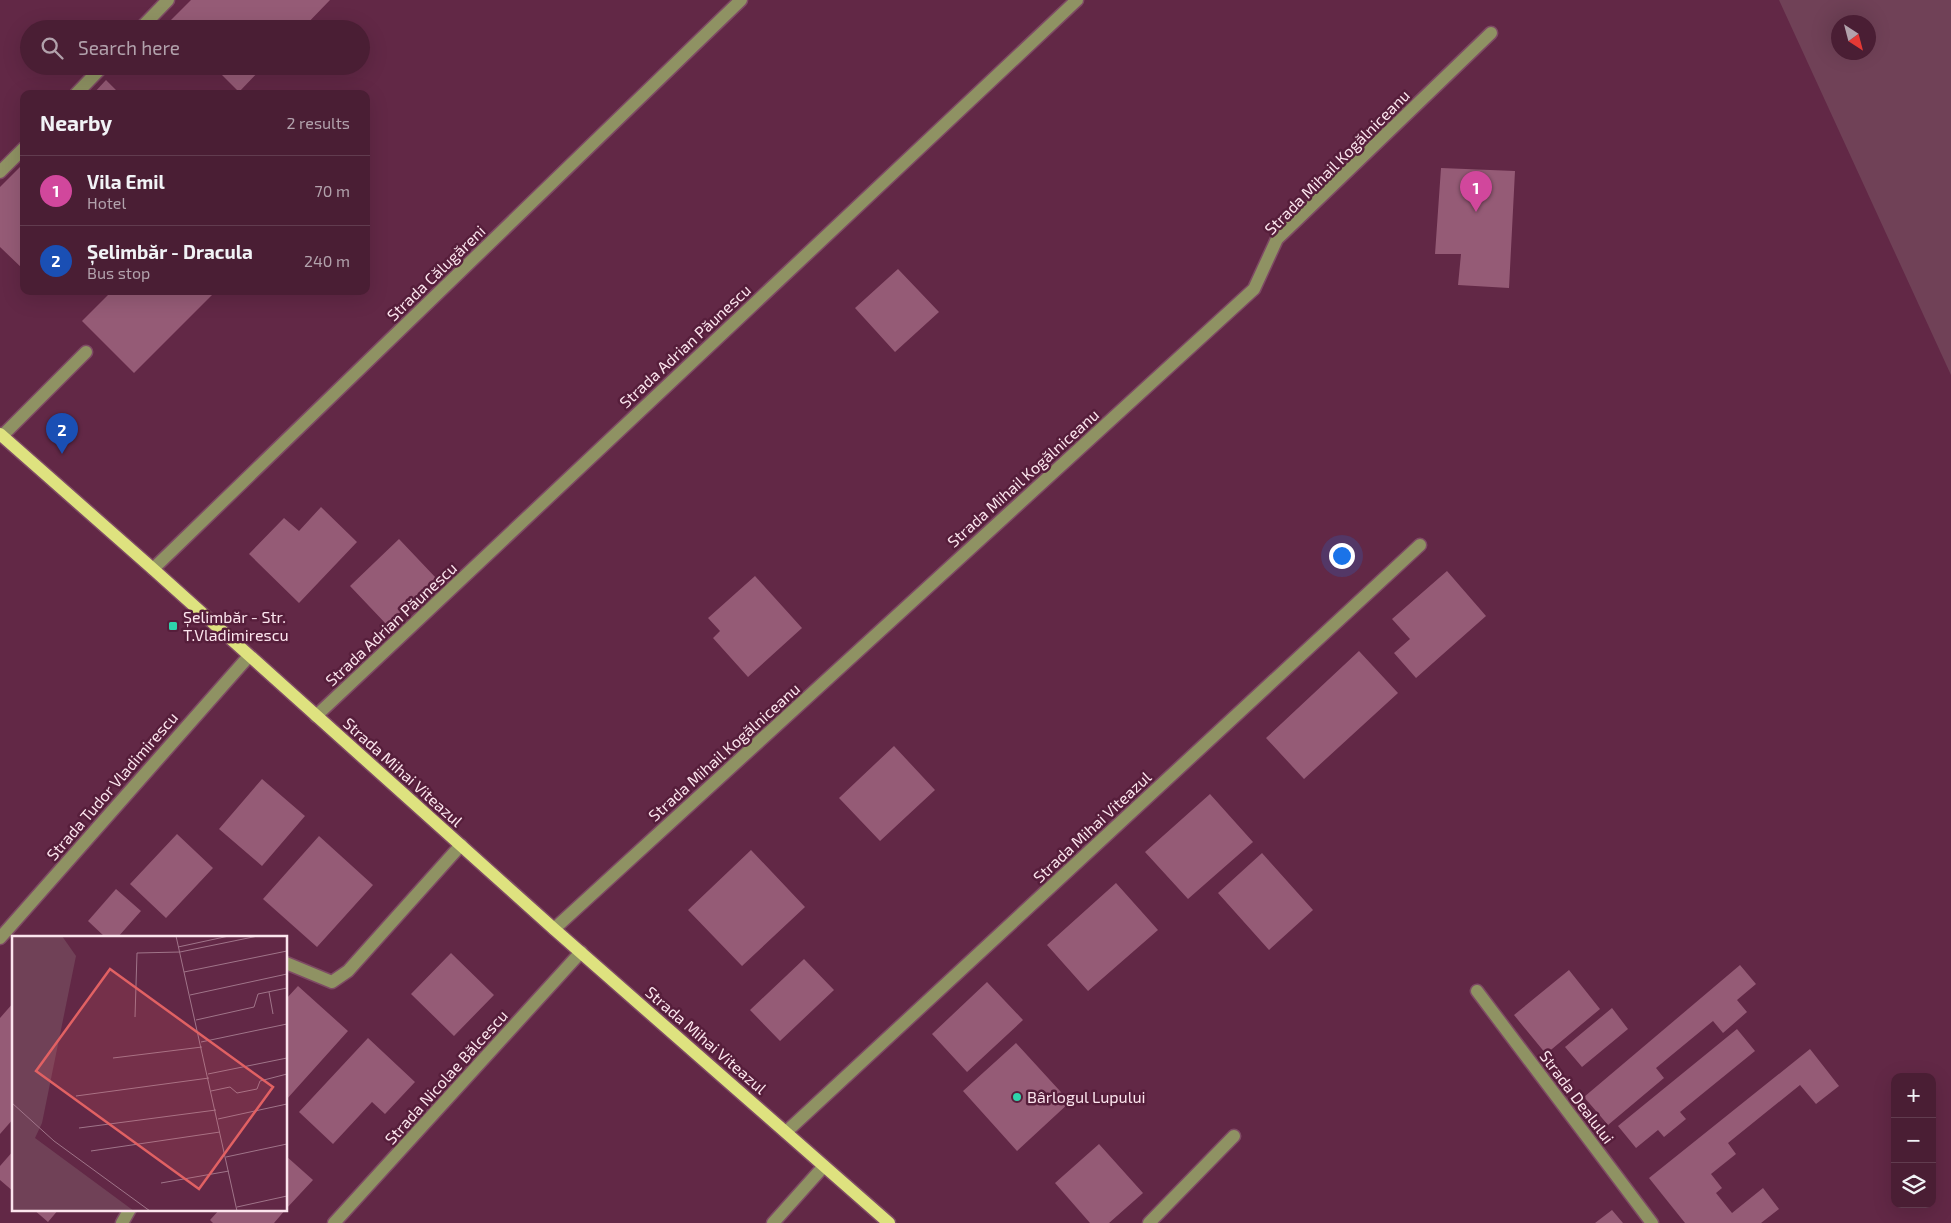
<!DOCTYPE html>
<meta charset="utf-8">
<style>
body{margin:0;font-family:"Exo 2",sans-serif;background:#51273c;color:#f1f3f6}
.controls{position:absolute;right:15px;bottom:15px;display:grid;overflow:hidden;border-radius:10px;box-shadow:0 5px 20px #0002}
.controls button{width:45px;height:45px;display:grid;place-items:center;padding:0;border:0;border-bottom:1px solid #613c4f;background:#4a1e34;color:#f1f3f6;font:25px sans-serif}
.compass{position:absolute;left:1831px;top:15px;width:45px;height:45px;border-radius:50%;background:#4a1e34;box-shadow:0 5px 20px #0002;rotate:144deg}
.you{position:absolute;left:1341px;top:555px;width:18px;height:18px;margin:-12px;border:4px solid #fff;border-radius:50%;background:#1a73e8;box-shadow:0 0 0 8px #1a73e833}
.badge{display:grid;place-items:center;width:32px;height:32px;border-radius:50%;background:#2ed4ab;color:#fff;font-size:16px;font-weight:700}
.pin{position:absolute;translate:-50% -41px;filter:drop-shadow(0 1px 2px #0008)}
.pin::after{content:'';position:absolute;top:26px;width:18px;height:15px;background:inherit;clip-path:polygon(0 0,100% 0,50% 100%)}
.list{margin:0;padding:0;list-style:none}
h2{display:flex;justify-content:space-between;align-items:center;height:65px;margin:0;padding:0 20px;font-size:21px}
h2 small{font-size:16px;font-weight:400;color:#b2a2ac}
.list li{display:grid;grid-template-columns:32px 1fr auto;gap:15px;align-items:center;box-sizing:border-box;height:70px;padding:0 20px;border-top:1px solid #613c4f}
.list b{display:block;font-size:19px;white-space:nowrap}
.list p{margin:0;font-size:16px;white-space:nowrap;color:#b2a2ac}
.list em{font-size:16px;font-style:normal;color:#b2a2ac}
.icon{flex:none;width:28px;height:28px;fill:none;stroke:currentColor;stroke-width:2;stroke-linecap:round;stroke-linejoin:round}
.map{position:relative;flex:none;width:1951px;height:1223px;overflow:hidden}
.search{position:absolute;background:#4a1e34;box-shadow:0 5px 20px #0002;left:20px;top:20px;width:350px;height:55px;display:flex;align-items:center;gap:12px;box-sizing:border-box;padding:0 18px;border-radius:28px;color:#b2a2ac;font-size:19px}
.panel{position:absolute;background:#4a1e34;box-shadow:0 5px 20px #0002;left:20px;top:90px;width:350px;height:205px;border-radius:10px}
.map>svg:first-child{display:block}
.green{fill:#704157;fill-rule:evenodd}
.building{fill:#955b76}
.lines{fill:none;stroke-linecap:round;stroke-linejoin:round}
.minor-casing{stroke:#7e4a64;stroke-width:15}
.major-casing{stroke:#7e4a64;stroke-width:15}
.minor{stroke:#8f9263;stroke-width:12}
.major{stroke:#dee27f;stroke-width:12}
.poi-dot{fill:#2ed4ab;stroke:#561e3b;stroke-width:2}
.labels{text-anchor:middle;stroke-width:5;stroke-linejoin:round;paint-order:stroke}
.street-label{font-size:16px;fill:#fce5ee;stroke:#561e3b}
.poi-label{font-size:16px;fill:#fce5ee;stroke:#561e3b;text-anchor:start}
.inset-road{fill:none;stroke:#a07489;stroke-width:1}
.view{fill:#e16163;fill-opacity:0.15;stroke:#e16163;stroke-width:2.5}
.inset-edge{fill:none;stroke:#fce5ee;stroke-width:2.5}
</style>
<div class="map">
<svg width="1951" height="1223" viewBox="0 0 1951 1223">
<rect width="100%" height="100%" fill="#622846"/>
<path class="green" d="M1779,0H1951V375ZM1838,22H1868V52H1838Z"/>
<path class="building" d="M191,0H330L302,29H176L169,22Z
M213,66H264L239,92Z
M106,80L120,94H93Z
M24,163V270L0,247V187Z
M1441,168L1515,171L1509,288L1458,285L1461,254H1435Z
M898,269L939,312L895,352L855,308Z
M112,291H216L134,373L82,321Z
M321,507L357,542L299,603L249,554L284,518L299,531Z
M399,539L436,578L387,625L350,586Z
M1447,571L1486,616L1416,678L1394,653L1410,639L1392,619Z
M755,576L802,628L748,677L713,638L720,631L708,618Z
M1359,651L1398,693L1304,779L1266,738Z
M894,746L935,790L880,841L839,798Z
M262,779L305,816L262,866L219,829Z
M1210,794L1253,842L1188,899L1145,852Z
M177,834L213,868L166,918L130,884Z
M319,836L373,885L317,947L263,899Z
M751,850L805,907L742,966L688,910Z
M1262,853L1313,910L1269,950L1218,893Z
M1116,883L1158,930L1088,991L1047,945Z
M116,889L141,911L118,937H105L88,921Z
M451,953L494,995L454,1036L411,994Z
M804,959L834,990L780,1041L750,1010Z
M1740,965L1756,984L1737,1000L1747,1012L1723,1033L1713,1021L1656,1068L1664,1078L1608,1125L1584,1097Z
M1569,970L1600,1009L1546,1054L1514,1015Z
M987,982L1023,1020L967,1072L932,1034Z
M298,986L348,1031L286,1100V999Z
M14,1002V1118L0,1134V1018Z
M1612,1008L1628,1029L1582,1067L1565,1047Z
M1737,1029L1755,1051L1680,1112L1686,1119L1664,1137L1658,1130L1636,1148L1618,1126Z
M368,1038L415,1082L385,1114L372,1102L333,1144L299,1112Z
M1016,1043L1070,1102L1017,1151L963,1091Z
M1810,1049L1839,1086L1816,1104L1800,1085L1728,1143L1736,1154L1711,1174L1722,1188L1716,1193L1732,1213L1763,1188L1779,1209L1761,1223H1685L1649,1178Z
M1099,1144L1143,1193L1109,1223H1090L1055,1183Z
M14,1150V1192L0,1180V1166Z
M286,1156L313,1180L286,1209Z
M33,1209H59L48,1222Z
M220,1209H286L274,1223H213L210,1220Z
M1612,1210L1623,1223H1595Z"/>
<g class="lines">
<defs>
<path id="minor" d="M140,29L168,0
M76,94L103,66
M0,172L24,148
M2,436L86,352
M153,569L741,0
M316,716L1077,0
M554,929L1254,289L1277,239L1491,33
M0,938L249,656
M286,963L332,982L348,971L461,845
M1477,991L1652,1223
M786,1132L1420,545
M122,1223L130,1209
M334,1223L581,952
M773,1223L824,1166
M1149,1223L1234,1136"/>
<path id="major" d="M0,434L153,569L554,929L889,1223"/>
</defs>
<use href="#minor" class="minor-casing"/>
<use href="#major" class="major-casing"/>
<use href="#minor" class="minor"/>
<use href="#major" class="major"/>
</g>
<g class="poi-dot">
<rect x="168" y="621" width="10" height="10" rx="2.5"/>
<circle cx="1017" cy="1097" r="5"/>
</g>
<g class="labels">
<g class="street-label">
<text transform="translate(1337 162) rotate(-45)" y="6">Strada Mihail Kogălniceanu</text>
<text transform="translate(436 273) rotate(-44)" y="6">Strada Călugăreni</text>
<text transform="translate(685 346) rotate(-43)" y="6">Strada Adrian Păunescu</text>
<text transform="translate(1023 478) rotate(-42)" y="6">Strada Mihail Kogălniceanu</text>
<text transform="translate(391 624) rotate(-43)" y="6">Strada Adrian Păunescu</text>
<text transform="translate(724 752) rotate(-42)" y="6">Strada Mihail Kogălniceanu</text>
<text transform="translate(403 772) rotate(42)" y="6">Strada Mihai Viteazul</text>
<text transform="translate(112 786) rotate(-49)" y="6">Strada Tudor Vladimirescu</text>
<text transform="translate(1092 827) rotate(-43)" y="6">Strada Mihai Viteazul</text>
<text transform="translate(706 1040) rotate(41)" y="6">Strada Mihai Viteazul</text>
<text transform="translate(446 1077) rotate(-48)" y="6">Strada Nicolae Bălcescu</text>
<text transform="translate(1577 1097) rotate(53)" y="6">Strada Dealului</text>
</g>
<g class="poi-label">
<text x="183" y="623">Șelimbăr - Str.<tspan x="183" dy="18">T.Vladimirescu</tspan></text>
<text x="1027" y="1103">Bârlogul Lupului</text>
</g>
</g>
<g transform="translate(12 936)">
<rect width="275" height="275" fill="#622846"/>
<path d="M0,0H50L64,20L30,187L23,202L122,275H0Z" fill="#704157"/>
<path class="inset-road" d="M164,0L225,275M166,11L217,0M172,36L275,15M257,56L261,78M178,59L275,38M123,81L125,17L168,16L246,0M184,84L242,71L246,58L275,52M189,106L275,88M101,122L190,111M196,138L275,122M199,155L218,151L225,157L245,153L248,145L275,138M64,160L197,142M0,167L42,205L138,275M206,183L275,168M67,192L204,174M79,215L208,196M214,221L275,208M149,247L217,235M225,271L275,260"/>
<path class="view" d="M98,33L261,151L187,253L24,135Z"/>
<rect width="275" height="275" class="inset-edge"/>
</g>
</svg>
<div class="controls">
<button>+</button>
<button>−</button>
<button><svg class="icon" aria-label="layers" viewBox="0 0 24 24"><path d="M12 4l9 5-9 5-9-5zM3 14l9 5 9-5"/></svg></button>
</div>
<svg class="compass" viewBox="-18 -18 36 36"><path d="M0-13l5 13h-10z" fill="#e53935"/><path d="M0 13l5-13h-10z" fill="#b2a2ac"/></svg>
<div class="you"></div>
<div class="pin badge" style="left:1476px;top:212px;background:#d1479c">1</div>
<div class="pin badge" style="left:62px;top:454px;background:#1a4fb4">2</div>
<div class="search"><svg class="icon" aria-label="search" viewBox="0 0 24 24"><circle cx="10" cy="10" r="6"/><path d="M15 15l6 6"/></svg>Search here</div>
<section class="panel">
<h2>Nearby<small>2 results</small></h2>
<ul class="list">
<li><span class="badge" style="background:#d1479c">1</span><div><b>Vila Emil</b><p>Hotel</p></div><em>70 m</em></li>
<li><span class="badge" style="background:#1a4fb4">2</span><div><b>Șelimbăr - Dracula</b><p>Bus stop</p></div><em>240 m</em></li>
</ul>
</section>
</div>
